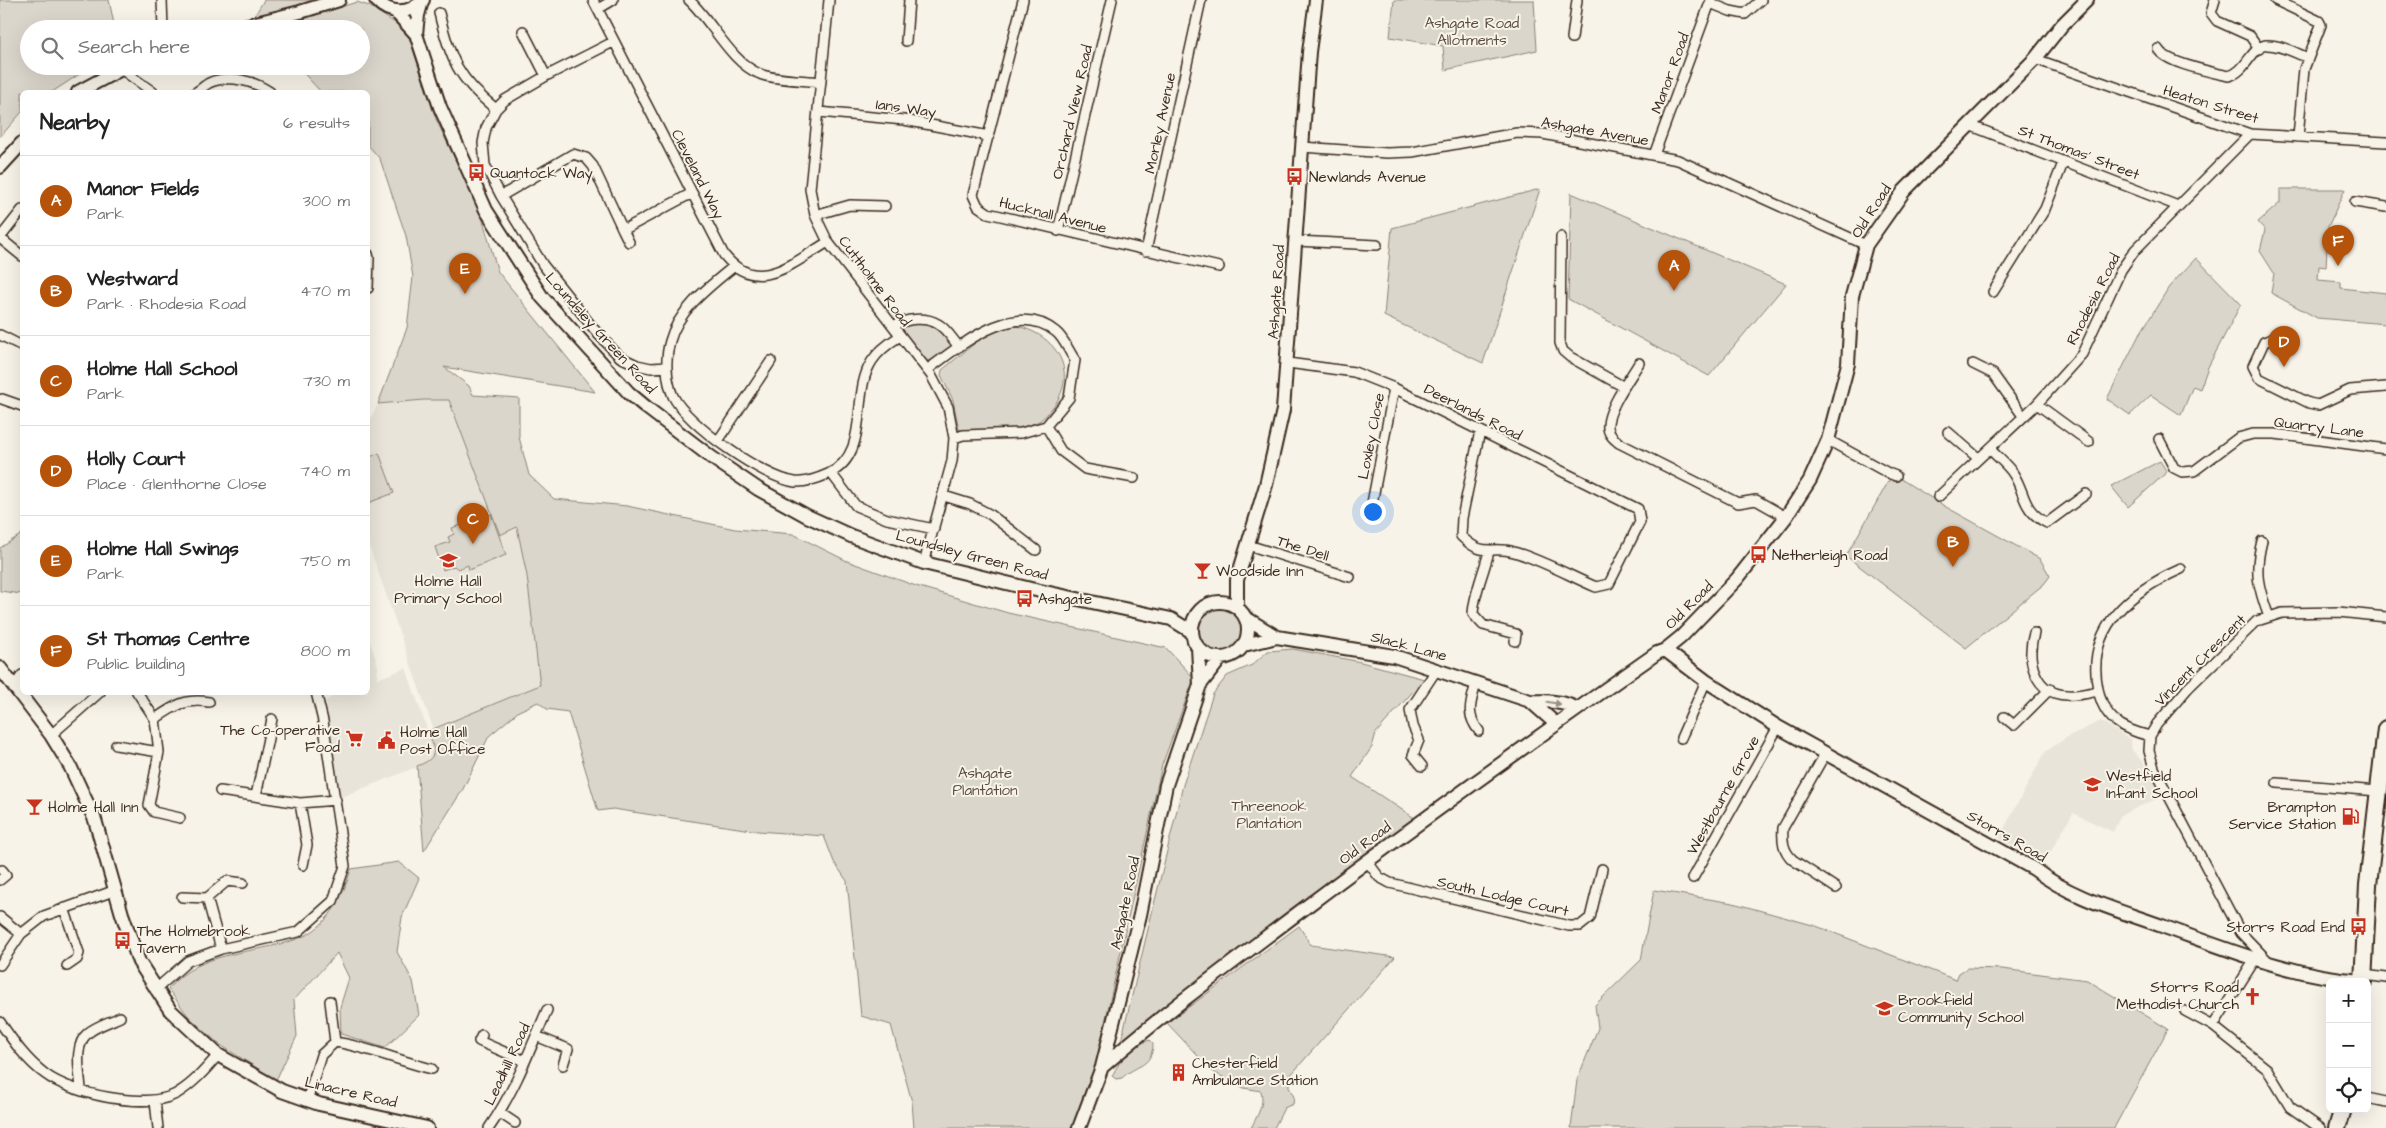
<!DOCTYPE html>
<meta charset="utf-8">
<style>
body{margin:0;font-family:"Architects Daughter",sans-serif;background:#f2f2f2;color:#222}
.controls{position:absolute;right:15px;bottom:15px;display:grid;overflow:hidden;border-radius:8px;box-shadow:0 5px 20px #0002}
.controls button{width:45px;height:45px;display:grid;place-items:center;padding:0;border:0;border-bottom:1px solid #e0e0e0;background:#fff;color:#222;font:25px sans-serif}
.you{position:absolute;left:1372px;top:511px;width:18px;height:18px;margin:-12px;border:4px solid #fff;border-radius:50%;background:#1a73e8;box-shadow:0 0 0 8px #1a73e833}
.badge{display:grid;place-items:center;width:32px;height:32px;border-radius:50%;background:#b45309;color:#fff;font-size:16px;font-weight:700}
.pin{position:absolute;translate:-50% -41px;filter:drop-shadow(0 1px 2px #0008)}
.pin::after{content:'';position:absolute;top:26px;width:18px;height:15px;background:inherit;clip-path:polygon(0 0,100% 0,50% 100%)}
.list{margin:0;padding:0;list-style:none}
h2{display:flex;justify-content:space-between;align-items:center;height:65px;margin:0;padding:0 20px;font-size:21px}
h2 small{font-size:16px;font-weight:400;color:#767676}
.list li{display:grid;grid-template-columns:32px 1fr auto;gap:15px;align-items:center;box-sizing:border-box;height:90px;padding:0 20px;border-top:1px solid #e0e0e0}
.list b{display:block;font-size:19px;white-space:nowrap}
.list p{margin:0;font-size:16px;white-space:nowrap;color:#767676}
.list em{font-size:16px;font-style:normal;color:#767676}
.icon{flex:none;width:28px;height:28px;fill:none;stroke:currentColor;stroke-width:2;stroke-linecap:round;stroke-linejoin:round}
.map{position:relative;flex:none;width:2386px;height:1128px;overflow:hidden}
.search{position:absolute;background:#fff;box-shadow:0 5px 20px #0002;left:20px;top:20px;width:350px;height:55px;display:flex;align-items:center;gap:12px;box-sizing:border-box;padding:0 18px;border-radius:28px;color:#767676;font-size:19px}
.panel{position:absolute;background:#fff;box-shadow:0 5px 20px #0002;left:20px;top:90px;width:350px;height:605px;border-radius:8px}
.map>svg:first-child{display:block}
.built{fill:#e9e4d9}
.green{fill:#dbd6cb;stroke:#8b8074}
.lines{fill:none;stroke-linecap:round;stroke-linejoin:round}
.street-casing{stroke:#3b2a1e;stroke-width:12}
.secondary-casing{stroke:#3b2a1e;stroke-width:16}
.highway-casing{stroke:#3b2a1e;stroke-width:20}
.street{stroke:#f7f3e8;stroke-width:9}
.secondary{stroke:#f7f3e8;stroke-width:12}
.highway{stroke:#f7f3e8;stroke-width:16}
.oneway{fill:#998e83}
.labels{text-anchor:middle;stroke-width:4;stroke-linejoin:round;paint-order:stroke}
.park-label{font-size:15px;fill:#5b4c41;stroke:#f7f3e8}
.street-label{font-size:15px;fill:#3b2a1e;stroke:#f7f3e8}
.poi-label{font-size:15px;fill:#3b2a1e;stroke:#f7f3e8;text-anchor:start}
</style>
<div class="map">
<svg width="2386" height="1128" viewBox="0 0 2386 1128">
<rect width="100%" height="100%" fill="#f7f3e8"/>
<filter id="ink" filterUnits="userSpaceOnUse"><feTurbulence type="fractalNoise" baseFrequency=".02" numOctaves="2"/><feDisplacementMap in="SourceGraphic" scale="10" xChannelSelector="R" yChannelSelector="G"/><feConvolveMatrix kernelMatrix="1 2 1 2 8 2 1 2 1" color-interpolation-filters="sRGB"/></filter>
<g filter="url(#ink)">
<path class="built" d="M424,400H449L500,535L517,527L527,576L540,685L433,728L368,543V424L378,404Z
M368,636L378,666L377,679L406,668L434,749L433,756L429,762L339,798L326,701L337,693L368,692Z
M2101,721L2131,740L2132,750L2143,762L2163,796L2121,815L2113,832L2073,813L2044,863L1999,838L2045,752L2069,736Z"/>
<path class="green" d="M0,0H109L115,29H29V66H92L52,92H22V112L0,137Z
M264,0H322L252,20Z
M1394,0H1534L1537,50L1445,70L1443,46L1390,37Z
M357,2L369,6L407,31L436,119L481,214L498,272L595,392L444,367L469,386L473,395L519,398V437L529,475L554,499L627,506L735,529L793,534L847,561L916,586L1008,613L1166,648L1194,678L1162,765L1095,1068L1072,1128H914L912,1102L891,1025L861,1016L847,881L834,862L824,836L758,831L613,809L598,811L568,712L547,709L538,702L519,711L489,736L463,789L424,851L417,766C439,758 435,750 428,731L540,685L527,576L517,527L500,535L449,400H424L378,404L407,328L413,277L406,236L380,159L368,145V92H321L297,66H361V29H268Z
M1540,189L1483,363L1384,316L1392,228Z
M2280,189H2345L2328,227L2326,267L2319,266L2318,280L2341,282V288L2386,293V324L2317,318L2271,293L2274,273L2260,251L2265,230L2258,222L2280,203Z
M1571,193L1786,284L1709,376L1568,299Z
M2196,258L2241,304L2208,367L2200,389L2193,386L2181,415L2151,395L2130,415L2107,399L2138,337L2169,287Z
M914,322C931,325 943,329 951,345L949,350L936,361L923,360L906,337L902,327Z
M1005,325C1049,326 1083,368 1053,407C1049,411 1045,418 1039,421C1021,431 980,433 959,430L953,400L941,375L942,370L985,335Z
M379,453L394,493L368,503V458Z
M2160,461L2167,472L2128,507L2111,486Z
M1891,477L1899,478L1946,507L2040,559L2050,576L2044,584L1966,648L1846,556Z
M491,514L506,555L469,570L468,565L458,569L454,566L443,570L435,547L450,542L448,537L454,534L452,528Z
M22,534V594L0,591V548Z
M1197 630a22 22 0 1 1 44 0a22 22 0 1 1-44 0Z
M1293,649L1361,662L1424,679L1376,733L1372,747L1352,777L1416,819L1121,1041L1183,785L1213,694L1227,676L1252,665L1268,651Z
M399,862L419,878L402,917L397,952L413,981L419,1015L385,1048L341,1034L340,1007L349,978L337,953L294,1000L297,1036L276,1080L219,1044L189,1017L168,989C201,949 253,955 297,939C327,929 343,898 351,869Z
M1654,890L1733,903L1816,926L1956,980L1959,973L1967,968L2002,969L2087,980L2168,1029L2114,1128H1571L1577,1080L1598,1028L1595,1005L1641,960Z
M1299,926L1311,945L1395,957L1289,1077V1087L1294,1097L1293,1104L1284,1108L1274,1128H1251C1257,1116 1265,1104 1261,1091L1244,1088L1213,1072L1167,1023Z
M1149,1040L1153,1044C1152,1068 1136,1064 1122,1078L1116,1079L1112,1076C1121,1058 1130,1048 1149,1040Z"/>
<g class="lines">
<defs>
<path id="street" d="M162,0L163,29
M593,0L724,255C757,296 793,263 828,242
M689,0C712,21 731,63 760,74C773,80 805,80 821,82
M829,0L810,189L815,215L828,242L931,375L948,407L954,438L952,461L924,563
M1023,0L973,195L978,206L988,213L1219,267
M2215,0L2211,13L2217,21L2250,36L2259,49
M2275,0L2319,21L2321,25L2304,69L2298,137
M1710,3L1730,11L1745,14L1761,0
M598,9L613,0
M439,13C450,59 458,79 496,109
M523,31L546,76
M1572,38L1577,0
M906,41L909,0
M613,42L546,76L505,100L496,109L486,128L483,143L485,165L501,196L543,265L598,334L620,357L637,365L651,368L667,367
M2158,49C2165,63 2212,72 2228,76C2246,73 2251,47 2266,45C2279,44 2296,53 2308,58
M2035,59L2250,134L2386,142
M121,69L153,92
M196,92C200,90 205,85 209,83C229,74 254,81 270,92
M819,112L904,120L989,136
M1969,125L2178,206
M1302,147L1387,153L1412,152L1517,133L1543,134L1678,160L1866,245
M1654,155L1711,0
M501,196L573,154L586,158L593,166L623,230L692,193
M2355,202L2386,207
M22,210L0,238L22,256
M815,215L850,205L885,206
M623,230L629,242
M1058,231L1112,0
M1561,237L1560,343L1563,351L1570,357L1624,387
M1296,241L1377,245
M1146,251L1201,0
M368,254L369,258L368,288
M733,267C710,286 678,310 670,341C665,358 666,380 673,396C687,425 764,478 795,482C806,483 819,478 828,474C872,454 850,394 872,361C879,350 889,343 900,336
M1993,292L2045,209L2063,163
M893,326C905,319 925,316 938,324C947,329 953,340 959,347
M0,335L22,346
M2292,344L2275,338L2264,342L2253,366L2259,378L2309,403L2318,405L2350,390L2386,387
M1288,363L1354,372L1394,388L1638,509L1640,522L1609,584L1596,587C1570,576 1542,560 1514,552C1491,545 1484,559 1461,536L1462,518L1480,431
M1639,363C1630,378 1606,411 1608,428C1609,435 1614,439 1619,443L1738,503L1756,500L1786,517
M1973,364L1993,374L2023,416
M927,370C960,346 1015,298 1056,332C1064,338 1069,352 1075,360L1069,398L1046,426L1021,433L963,435L954,438
M2,399L22,406
M2037,404L2089,442
M1046,426L1061,451L1085,469L1134,478
M1948,432L1978,458
M2159,439L2174,468L2182,472L2194,471L2238,438L2253,434H2275L2386,449
M1828,440L1888,473L1896,476
M718,441L771,361
M1990,449C1997,457 2009,466 2014,475C2026,495 2022,510 2047,523L2086,494
M831,473L856,506L887,519L934,529
M944,496L970,504L991,515L1036,550
M1938,497L2037,404L2082,354L2121,270L2135,250L2250,134
M1369,519L1394,388
M2262,541C2254,572 2258,587 2269,617
M1248,545L1350,577
M1489,551C1484,573 1474,593 1473,614L1483,625L1516,634L1515,641
M2034,633C2026,659 2034,694 2067,695C2077,696 2088,693 2098,691
M1476,683C1471,704 1465,713 1479,731
M14,687L22,675
M137,692L155,719L159,752L149,805L154,812L180,818
M2004,717L2014,725L2050,689
M155,719C174,706 185,698 209,702
M51,735L100,692
M2150,736C2121,729 2104,719 2098,689C2085,628 2131,591 2181,569
M1681,738L1706,681
M116,745L159,752
M1825,754L1783,828C1782,841 1783,851 1793,860L1836,888
M1422,766L1413,755L1419,740L1413,726L1410,710L1437,669
M2277,783L2378,791
M220,791L300,803L336,800
M256,796L272,719
M300,803L307,845L303,865
M1367,861L1379,877L1390,883L1569,926H1580L1590,918L1602,869
M1693,878L1778,727
M0,880L6,875L2,870
M182,897L207,898
M64,908L79,953L77,959L67,966
M0,917L21,934
M221,949L207,898L227,881L243,883
M2268,961L2241,933L2154,768L2149,751L2150,736L2157,724L2188,688L2257,621L2282,613L2339,612L2386,617
M0,965L21,934L44,916L116,890
M2372,976L2386,978
M155,990L188,961L221,949L298,932L333,901L345,866L323,721L316,692
M330,1001L335,1042
M2185,1011L2213,1026L2267,1069L2290,1107L2320,1128
M0,1022C13,1041 26,1060 45,1074C71,1094 146,1110 176,1094C193,1084 206,1069 218,1055
M2213,1026L2256,958
M482,1035L479,1041L525,1061
M536,1036L568,1049L563,1065
M81,1089C80,1073 73,1045 88,1033C96,1026 110,1022 120,1017
M2367,1098L2386,1102
M155,1101L158,1128
M307,1101L321,1055L335,1042C368,1047 399,1061 432,1069
M500,1113L515,1123
M489,1128C514,1092 530,1050 547,1010"/>
<path id="secondary" d="M376,0C390,15 409,15 423,0
M422,1L418,15L416,34L440,107L486,210L542,297L629,393L647,408L711,457L758,489L807,516L851,536L924,563L1031,589L1171,619L1192,632
M395,11L416,34
M232,29L300,12L339,0
M78,92L127,66
M0,167L22,143
M1192 630a28 28 0 1 1 56 0a28 28 0 1 1-56 0Z
M1237,607V580L1266,485L1283,410L1309,52L1316,0
M1246,618L1277,637
M1244,645L1277,637L1394,656L1530,701C1544,701 1565,701 1577,709
M1198,647L1200,685
M1665,650L1706,681L1778,727L2034,869C2071,898 2118,910 2162,926C2227,949 2294,977 2363,981
M0,668L51,735L70,766L95,820L122,914L139,962L170,1010L218,1055L282,1091L319,1104L427,1128
M1530,701L1555,723
M1102,1067C1165,1012 1232,963 1298,913C1416,824 1536,738 1657,653L1665,650L1681,637L1737,579L1786,517L1810,480L1828,440L1848,364L1852,296L1866,245L1904,191L2035,59L2062,25L2087,0
M1079,1128L1102,1067L1140,915L1166,785L1200,685L1221,658"/>
<path id="highway" d="M2363,982L2368,885L2386,729
M2337,1128L2343,1109"/>
</defs>
<use href="#street" class="street-casing"/>
<use href="#secondary" class="secondary-casing"/>
<use href="#highway" class="highway-casing"/>
<use href="#street" class="street"/>
<use href="#secondary" class="secondary"/>
<use href="#highway" class="highway"/>
</g>
<defs><path id="oneway-solid" d="M-6-.8H1V-3.2L6.5 0L1 3.2V.8H-6Z" transform="scale(1.25)"/></defs>
<use class="oneway" href="#oneway-solid" transform="translate(1554 703) rotate(10)"/>
</g>
<defs>
<symbol id="bus-bare" viewBox="-9 -9 18 18"><path d="M-5-6H5V4H4V6H2V4H-2V6H-4V4H-5ZM-3.5-4V0h7V-4ZM-3.5 1.2v1.5H-2V1.2ZM2 1.2v1.5H3.5V1.2Z" fill="#c8321e" stroke="#f7f3e8" stroke-width="2.5" paint-order="stroke"/></symbol>
<symbol id="school-bare" viewBox="-9 -9 18 18"><path d="M0-5L7-2L0 1L-7-2ZM-4 1L0 2.5L4 1V4Q0 6-4 4Z" fill="#c8321e" stroke="#f7f3e8" stroke-width="2.5" paint-order="stroke"/></symbol>
<symbol id="bar-bare" viewBox="-9 -9 18 18"><path d="M-6-5H6L.8 .8V4.5H3.5V6h-7V4.5H-.8V.8Z" fill="#c8321e" stroke="#f7f3e8" stroke-width="2.5" paint-order="stroke"/></symbol>
<symbol id="supermarket-bare" viewBox="-9 -9 18 18"><path d="M-6-5.5h2.5l.6 2H6L4.5 2H-2.5L-4.4-4H-6ZM-1.5 3.2a1.3 1.3 0 1 0 .1 0ZM3 3.2a1.3 1.3 0 1 0 .1 0Z" fill="#c8321e" stroke="#f7f3e8" stroke-width="2.5" paint-order="stroke"/></symbol>
<symbol id="civic-bare" viewBox="-9 -9 18 18"><path d="M-.6-6.5H3V-4.5H.6V-3L4-1V1h2V6H-6V1h2V-1L-.6-3ZM-1.2 2.5V6h2.4V2.5Z" fill="#c8321e" stroke="#f7f3e8" stroke-width="2.5" paint-order="stroke"/></symbol>
<symbol id="fuel-bare" viewBox="-9 -9 18 18"><path d="M-5.5-6h7V0h2V4h1.3V-2.5L3-4.5l.8-.8L6-3V5H2.5V1h-1V6h-7ZM-4.2-4.7v3.2H.2V-4.7Z" fill="#c8321e" stroke="#f7f3e8" stroke-width="2.5" paint-order="stroke"/></symbol>
<symbol id="church-bare" viewBox="-9 -9 18 18"><path d="M-1.2-6h2.4v3.5h3.3v2.4h-3.3V6h-2.4V-.1h-3.3v-2.4h3.3Z" fill="#c8321e" stroke="#f7f3e8" stroke-width="2.5" paint-order="stroke"/></symbol>
<symbol id="building-bare" viewBox="-9 -9 18 18"><path d="M-4-6H4V6H1V3H-1V6H-4ZM-2.5-4.3h1.7v1.8h-1.7ZM.8-4.3h1.7v1.8H.8ZM-2.5-1h1.7V.8h-1.7ZM.8-1h1.7V.8H.8Z" fill="#c8321e" stroke="#f7f3e8" stroke-width="2.5" paint-order="stroke"/></symbol>
</defs>
<g fill-rule="evenodd">
<use href="#bus-bare" x="464" y="160" width="25" height="25"/>
<use href="#bus-bare" x="1282" y="164" width="25" height="25"/>
<use href="#bus-bare" x="1746" y="542" width="25" height="25"/>
<use href="#school-bare" x="436" y="548" width="25" height="25"/>
<use href="#bar-bare" x="1190" y="558" width="25" height="25"/>
<use href="#bus-bare" x="1012" y="586" width="25" height="25"/>
<use href="#supermarket-bare" x="342" y="726" width="25" height="25"/>
<use href="#civic-bare" x="374" y="728" width="25" height="25"/>
<use href="#school-bare" x="2080" y="772" width="25" height="25"/>
<use href="#bar-bare" x="22" y="794" width="25" height="25"/>
<use href="#fuel-bare" x="2338" y="804" width="25" height="25"/>
<use href="#bus-bare" x="2346" y="914" width="25" height="25"/>
<use href="#bus-bare" x="110" y="928" width="25" height="25"/>
<use href="#church-bare" x="2240" y="984" width="25" height="25"/>
<use href="#school-bare" x="1872" y="996" width="25" height="25"/>
<use href="#building-bare" x="1166" y="1060" width="25" height="25"/>
</g>
<g class="labels">
<g class="park-label">
<text x="1472" y="28">Ashgate Road<tspan x="1472" dy="17">Allotments</tspan></text>
<text x="985" y="778">Ashgate<tspan x="985" dy="17">Plantation</tspan></text>
<text x="1269" y="811">Threenook<tspan x="1269" dy="17">Plantation</tspan></text>
</g>
<g class="street-label">
<text transform="translate(1670 73) rotate(-70)" y="5">Manor Road</text>
<text transform="translate(2211 104) rotate(17)" y="5">Heaton Street</text>
<text transform="translate(906 108) rotate(8)" y="5">Ians Way</text>
<text transform="translate(1072 112) rotate(-77)" y="5">Orchard View Road</text>
<text transform="translate(1160 123) rotate(-78)" y="5">Morley Avenue</text>
<text transform="translate(1595 131) rotate(10)" y="5">Ashgate Avenue</text>
<text transform="translate(2079 152) rotate(21)" y="5">St Thomas' Street</text>
<text transform="translate(698 174) rotate(63)" y="5">Cleveland Way</text>
<text transform="translate(1871 211) rotate(-57)" y="5">Old Road</text>
<text transform="translate(1053 215) rotate(14)" y="5">Hucknall Avenue</text>
<text transform="translate(875 281) rotate(53)" y="5">Cuttholme Road</text>
<text transform="translate(1276 292) rotate(-86)" y="5">Ashgate Road</text>
<text transform="translate(2093 299) rotate(-63)" y="5">Rhodesia Road</text>
<text transform="translate(601 333) rotate(48)" y="5">Loundsley Green Road</text>
<text transform="translate(1473 412) rotate(27)" y="5">Deerlands Road</text>
<text transform="translate(2319 427) rotate(7)" y="5">Quarry Lane</text>
<text transform="translate(1371 436) rotate(-79)" y="5">Loxley Close</text>
<text transform="translate(1303 548) rotate(18)" y="5">The Dell</text>
<text transform="translate(972 555) rotate(15)" y="5">Loundsley Green Road</text>
<text transform="translate(1689 605) rotate(-45)" y="5">Old Road</text>
<text transform="translate(1409 646) rotate(15)" y="5">Slack Lane</text>
<text transform="translate(2200 660) rotate(-45)" y="5">Vincent Crescent</text>
<text transform="translate(1723 795) rotate(-61)" y="5">Westbourne Grove</text>
<text transform="translate(2007 836) rotate(30)" y="5">Storrs Road</text>
<text transform="translate(1365 843) rotate(-37)" y="5">Old Road</text>
<text transform="translate(1503 896) rotate(13)" y="5">South Lodge Court</text>
<text transform="translate(1125 903) rotate(-78)" y="5">Ashgate Road</text>
<text transform="translate(507 1064) rotate(-65)" y="5">Leadhill Road</text>
<text transform="translate(351 1092) rotate(13)" y="5">Linacre Road</text>
</g>
<g class="poi-label">
<text x="490" y="178">Quantock Way</text>
<text x="1309" y="182">Newlands Avenue</text>
<text x="1772" y="560">Netherleigh Road</text>
<text x="1216" y="576">Woodside Inn</text>
<text x="448" y="586" text-anchor="middle">Holme Hall<tspan x="448" dy="17">Primary School</tspan></text>
<text x="1038" y="604">Ashgate</text>
<text x="340" y="735" text-anchor="end">The Co-operative<tspan x="340" dy="17">Food</tspan></text>
<text x="400" y="737">Holme Hall<tspan x="400" dy="17">Post Office</tspan></text>
<text x="2106" y="781">Westfield<tspan x="2106" dy="17">Infant School</tspan></text>
<text x="48" y="812">Holme Hall Inn</text>
<text x="2336" y="812" text-anchor="end">Brampton<tspan x="2336" dy="17">Service Station</tspan></text>
<text x="2345" y="932" text-anchor="end">Storrs Road End</text>
<text x="137" y="936">The Holmebrook<tspan x="137" dy="17">Tavern</tspan></text>
<text x="2239" y="992" text-anchor="end">Storrs Road<tspan x="2239" dy="17">Methodist Church</tspan></text>
<text x="1898" y="1005">Brookfield<tspan x="1898" dy="17">Community School</tspan></text>
<text x="1192" y="1068">Chesterfield<tspan x="1192" dy="17">Ambulance Station</tspan></text>
</g>
</g>
</svg>
<div class="controls">
<button>+</button>
<button>−</button>
<button><svg class="icon" aria-label="locate" viewBox="0 0 24 24"><circle cx="12" cy="12" r="6"/><path d="M12 2v4M12 18v4M2 12h4M18 12h4"/></svg></button>
</div>
<div class="you"></div>
<div class="pin badge" style="left:1674px;top:291px">A</div>
<div class="pin badge" style="left:1953px;top:567px">B</div>
<div class="pin badge" style="left:473px;top:544px">C</div>
<div class="pin badge" style="left:2284px;top:367px">D</div>
<div class="pin badge" style="left:465px;top:294px">E</div>
<div class="pin badge" style="left:2338px;top:266px">F</div>
<div class="search"><svg class="icon" aria-label="search" viewBox="0 0 24 24"><circle cx="10" cy="10" r="6"/><path d="M15 15l6 6"/></svg>Search here</div>
<section class="panel">
<h2>Nearby<small>6 results</small></h2>
<ul class="list">
<li><span class="badge">A</span><div><b>Manor Fields</b><p>Park</p></div><em>300 m</em></li>
<li><span class="badge">B</span><div><b>Westward</b><p>Park · Rhodesia Road</p></div><em>470 m</em></li>
<li><span class="badge">C</span><div><b>Holme Hall School</b><p>Park</p></div><em>730 m</em></li>
<li><span class="badge">D</span><div><b>Holly Court</b><p>Place · Glenthorne Close</p></div><em>740 m</em></li>
<li><span class="badge">E</span><div><b>Holme Hall Swings</b><p>Park</p></div><em>750 m</em></li>
<li><span class="badge">F</span><div><b>St Thomas Centre</b><p>Public building</p></div><em>800 m</em></li>
</ul>
</section>
</div>
